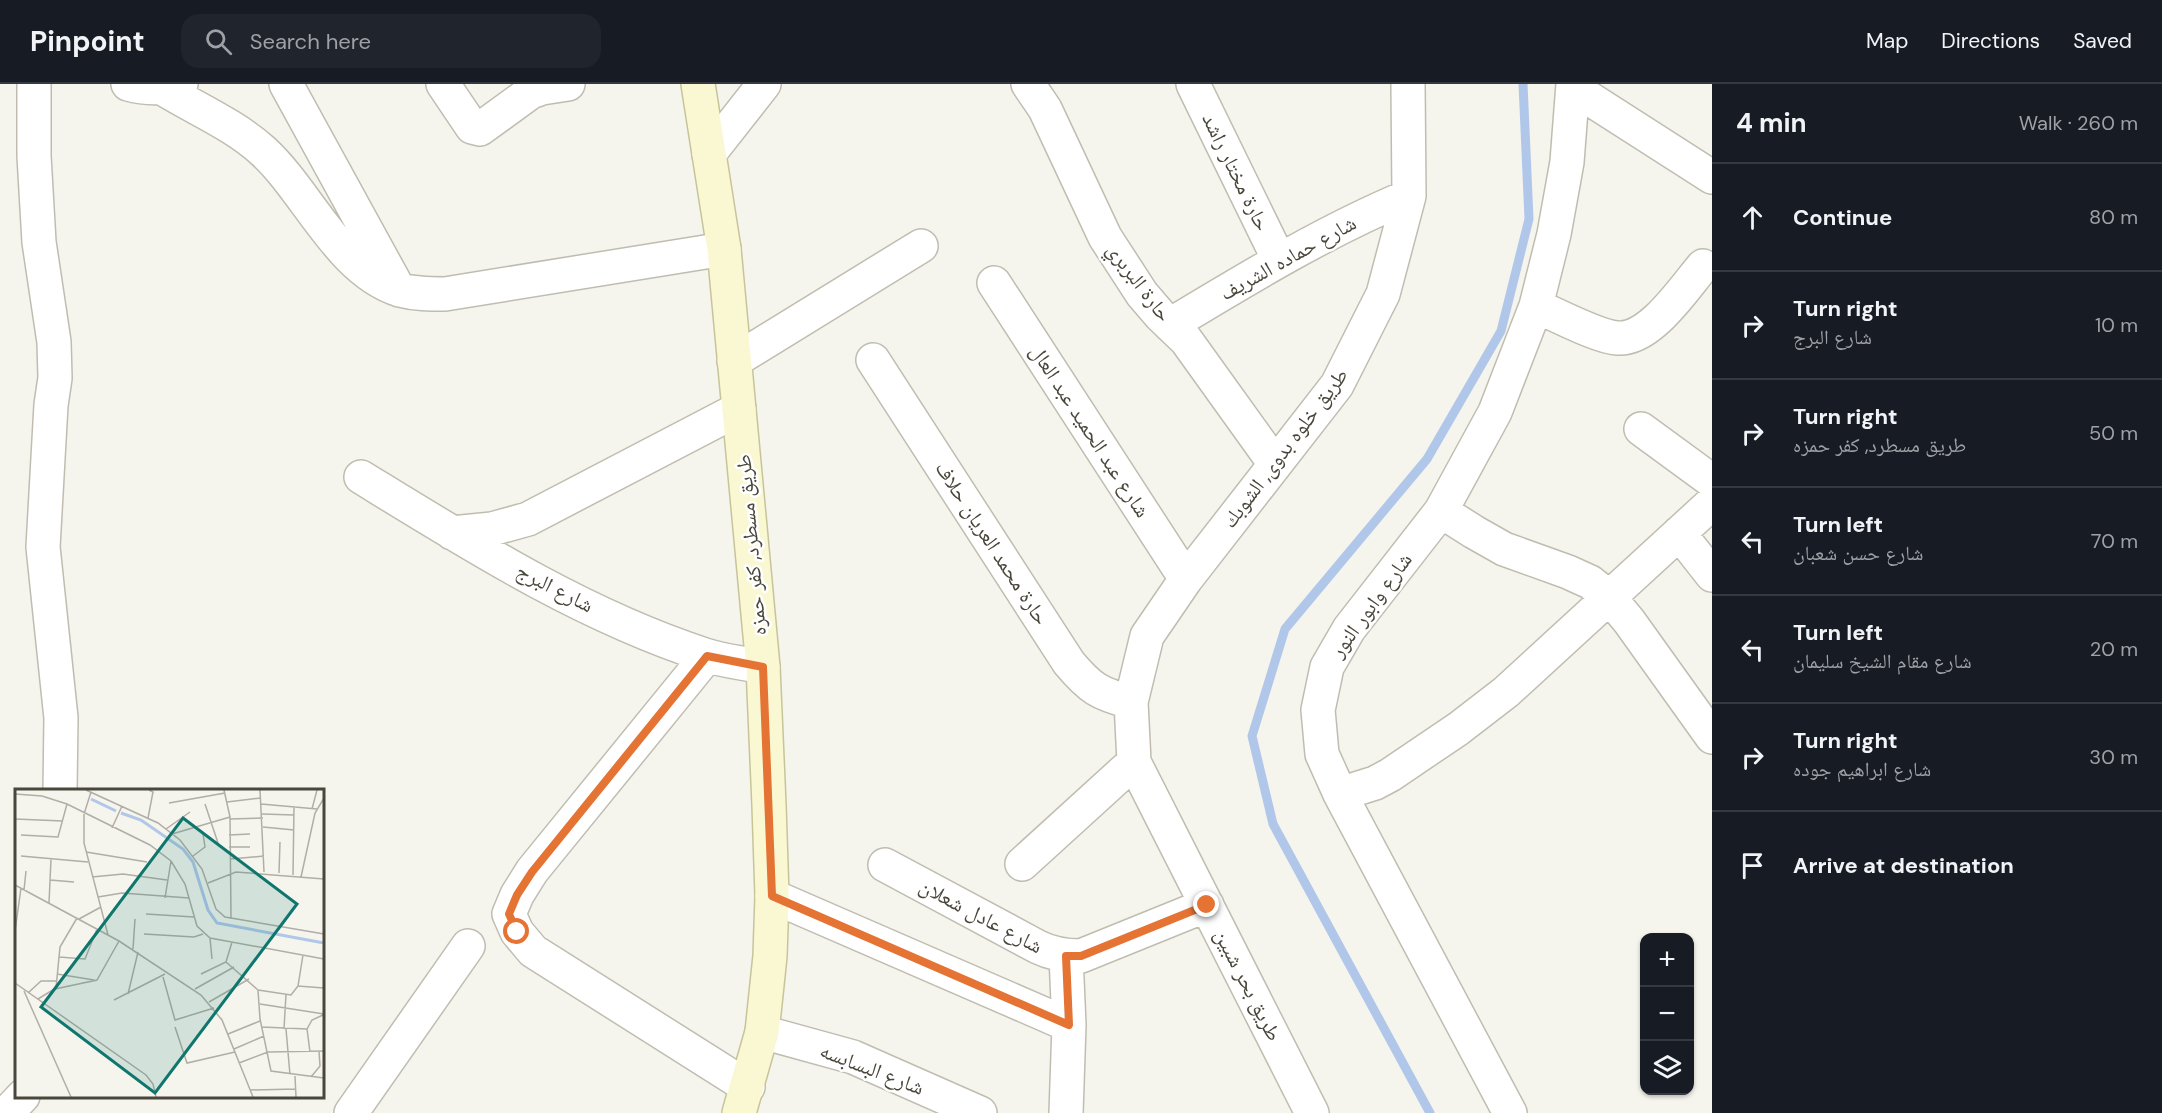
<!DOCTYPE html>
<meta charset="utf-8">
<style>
body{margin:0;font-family:"DM Sans","Noto Naskh Arabic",sans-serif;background:#20242c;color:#f1f3f6}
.controls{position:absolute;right:18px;bottom:18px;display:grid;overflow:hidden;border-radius:12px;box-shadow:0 2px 4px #0004}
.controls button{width:54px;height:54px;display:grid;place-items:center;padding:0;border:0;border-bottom:2px solid #363941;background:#171b24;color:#f1f3f6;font:30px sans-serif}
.stop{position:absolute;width:18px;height:18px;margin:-14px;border:4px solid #e47334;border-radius:50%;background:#fff}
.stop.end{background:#e47334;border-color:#fff;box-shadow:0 2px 6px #0008}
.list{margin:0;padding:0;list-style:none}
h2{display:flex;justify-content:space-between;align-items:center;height:78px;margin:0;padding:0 24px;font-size:26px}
h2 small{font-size:20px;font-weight:400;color:#9ea1a6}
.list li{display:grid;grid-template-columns:39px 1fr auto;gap:18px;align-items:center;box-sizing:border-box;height:108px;padding:0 24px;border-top:2px solid #363941}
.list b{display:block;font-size:22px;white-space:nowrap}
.list p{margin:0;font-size:20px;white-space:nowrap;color:#9ea1a6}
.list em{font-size:20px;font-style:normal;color:#9ea1a6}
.icon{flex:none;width:33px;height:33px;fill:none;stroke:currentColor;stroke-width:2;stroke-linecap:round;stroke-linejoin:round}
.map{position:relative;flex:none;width:1712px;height:1029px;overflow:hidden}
header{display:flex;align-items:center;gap:36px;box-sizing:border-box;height:84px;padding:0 30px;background:#171b24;border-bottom:2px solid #363941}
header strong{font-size:28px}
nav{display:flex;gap:33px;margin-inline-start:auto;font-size:21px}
.search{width:420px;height:54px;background:#20242c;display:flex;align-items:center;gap:15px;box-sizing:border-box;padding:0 21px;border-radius:18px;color:#9ea1a6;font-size:22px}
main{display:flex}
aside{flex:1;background:#171b24}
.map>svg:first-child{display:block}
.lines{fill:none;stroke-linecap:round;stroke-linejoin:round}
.stream{stroke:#b0c7ea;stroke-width:9}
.minor-casing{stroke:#c0bdb0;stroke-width:36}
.tertiary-casing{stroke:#c0bdb0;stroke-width:36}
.secondary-casing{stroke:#c7c49a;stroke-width:36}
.minor{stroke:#fff;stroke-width:33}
.tertiary{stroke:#fff;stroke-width:33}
.secondary{stroke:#faf8d2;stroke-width:33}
.route{stroke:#e47334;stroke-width:8}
.labels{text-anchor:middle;stroke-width:5;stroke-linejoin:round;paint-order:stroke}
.street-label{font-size:21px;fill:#49463b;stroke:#fff}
.inset-river{fill:none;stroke:#b0c7ea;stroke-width:3}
.inset-road{fill:none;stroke:#b0aea6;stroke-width:1.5}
.view{fill:#0f766e;fill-opacity:0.15;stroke:#0f766e;stroke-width:3}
.inset-edge{fill:none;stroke:#49463b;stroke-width:3}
</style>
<header>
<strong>Pinpoint</strong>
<div class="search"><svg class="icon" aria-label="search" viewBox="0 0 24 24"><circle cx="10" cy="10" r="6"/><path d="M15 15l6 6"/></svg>Search here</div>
<nav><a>Map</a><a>Directions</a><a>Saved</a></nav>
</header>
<main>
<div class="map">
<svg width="1712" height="1029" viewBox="0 0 1712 1029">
<rect width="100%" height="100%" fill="#f5f4ed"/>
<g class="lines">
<path class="stream" d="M1430,1029L1273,740L1252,652L1285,545L1427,375L1501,247L1529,135L1523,0"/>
<defs>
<path id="minor" d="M34,0V72L39,158L54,258L55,294L51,321L43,463L61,634L60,706
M128,0C146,5 163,5 181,0
M286,0L399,206
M443,0L472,43L480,45L531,8L542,4L568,0
M1028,0L1045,25L1105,153L1142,210L1160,231L1186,256L1275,380
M1193,0L1279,176
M162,4C196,25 233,40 263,67C308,108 339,187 400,206C415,210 430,210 445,210L724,165
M1573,4L1712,93
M994,199L1186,495
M1536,222C1555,230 1598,253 1617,254C1650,257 1684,204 1703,182
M1170,241C1248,194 1325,147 1409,112
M873,276L1069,579C1090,604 1099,610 1131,618
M734,277L921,162
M1641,345L1712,397
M361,393C470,460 582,531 705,571C723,577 744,579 763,583
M1441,427L1474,448L1504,465L1568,488L1590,498L1609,513L1629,537L1712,653
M452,449L492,445L528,435L739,325
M1679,449L1712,491
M707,572L532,787L517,811L509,830L517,848L533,867L748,1003
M1340,710L1375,699L1390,691L1458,645L1506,608L1712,419
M1022,780L1134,678
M885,781L1038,863C1052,870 1065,872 1081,872L1207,821
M772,812L1069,941
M1066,872L1069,941L1066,1029
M762,948L853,973L980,1029
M7,1029L23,1012
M351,1029L468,862
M1312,1029L1134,678L1131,618L1147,552L1186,495L1337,301L1383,210L1409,112L1408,0
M1510,1029L1340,710L1322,670L1318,626L1327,583L1349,545L1441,427L1495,328L1536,222L1554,150L1567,78L1573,0"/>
<path id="tertiary" d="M709,70L764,0"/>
<path id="secondary" d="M698,0L724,165L763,583L769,721L772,812L770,872L762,948L739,1029"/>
</defs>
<use href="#minor" class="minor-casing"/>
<use href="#tertiary" class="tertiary-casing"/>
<use href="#secondary" class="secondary-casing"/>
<use href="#minor" class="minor"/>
<use href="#tertiary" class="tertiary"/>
<use href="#secondary" class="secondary"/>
</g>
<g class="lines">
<path class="route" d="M517,848L509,830L517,811L532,788L707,572L763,583L772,812L1069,941L1066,872H1081L1207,821"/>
</g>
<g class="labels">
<g class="street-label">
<text transform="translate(1236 88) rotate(64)" y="7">حارة مختار راشد</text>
<text transform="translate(1288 174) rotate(-29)" y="7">شارع حماده الشريف</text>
<text transform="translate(1139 198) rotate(53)" y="7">حارة البربري</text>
<text transform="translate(1090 347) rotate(57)" y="7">شارع عبد الحميد عبد العال</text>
<text transform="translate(1285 364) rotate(-53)" y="7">طريق خلوه بدوى, الشوبك</text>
<text transform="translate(992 459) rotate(57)" y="7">حارة محمد العريان حلاف</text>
<text transform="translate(751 461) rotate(-95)" y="7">طريق مسطرد, كفر حمزه</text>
<text transform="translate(555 504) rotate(27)" y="7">شارع البرج</text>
<text transform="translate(1371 521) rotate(-54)" y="7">شارع وابور النور</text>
<text transform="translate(981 832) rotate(28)" y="7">شارع عادل شعلان</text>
<text transform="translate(1248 901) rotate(63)" y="7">طريق بحر شبين</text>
<text transform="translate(872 985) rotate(21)" y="7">شارع البسابسه</text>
</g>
</g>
<g transform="translate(15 705)">
<rect width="309" height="309" fill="#f5f4ed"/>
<path class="inset-river" d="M76,10L101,22M106,24L126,31L168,60L178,73L193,121L202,134L309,154"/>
<path class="inset-road" d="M71,1L143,34L165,51L187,80L201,120L210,128L309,145M209,1L215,28L216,129M245,1L249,83M76,3L69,25V54L93,146M0,5L27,7L52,15L135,56L156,72L170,95L182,137L195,149L309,170M212,13L246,9M154,14L210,4M190,15L203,54M246,15L302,20M297,20L302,1M247,25L279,26M133,29L138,3L134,1M0,30L48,32M215,30L248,29M248,38L279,41M97,39L107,17M151,40L175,23M157,45L215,28M6,46L43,48L52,15M214,46L235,45M214,58H235M71,63L132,73M6,67L73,73M178,67L190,58L188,45M215,70L249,67M264,84L265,53M278,86L279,17M77,88L108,85L152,91M286,88L300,24L309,9M35,91L59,93M193,94L221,83L309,90M0,96L104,152L186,206L207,231L238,308M9,101L11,82M83,108L107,104L174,109M150,109L156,72M34,114L36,70M131,125L179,128M64,130L86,118M0,142L6,99M129,145L179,148L188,145M195,149L197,170M118,160L120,130M44,168L70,170L82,140M211,173L243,201L245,230L256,282L309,289M42,185L79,191M186,185L211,173L217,153M148,188L160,231L199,219M0,194L131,286L138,295L141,308M283,197L288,166M40,200L82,191L104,152M180,200L219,178M243,201L276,206L283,197L309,199M9,202L56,308M13,204L26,192H41M113,205L123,163M23,210L41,199L45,158L62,129M99,211L150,185M194,213L234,190M245,215L309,225M160,238L172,274L220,263M247,238L292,240M269,240L271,205M271,240L275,286M292,240L297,231L308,226M292,240L295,263M213,245L245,232M219,260L249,247M224,274L253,263L309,262M280,287L281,308M296,288L305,277L304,262M235,301L281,300"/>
<path class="view" d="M168,29L282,115L140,304L26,218Z"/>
<rect width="309" height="309" class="inset-edge"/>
</g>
</svg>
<div class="controls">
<button>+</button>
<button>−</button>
<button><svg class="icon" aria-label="layers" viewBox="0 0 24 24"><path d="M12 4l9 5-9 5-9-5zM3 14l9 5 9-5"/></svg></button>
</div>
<div class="stop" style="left:517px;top:848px"></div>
<div class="stop end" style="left:1207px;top:821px"></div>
</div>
<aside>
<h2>4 min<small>Walk · 260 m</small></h2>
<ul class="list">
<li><svg class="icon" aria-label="ahead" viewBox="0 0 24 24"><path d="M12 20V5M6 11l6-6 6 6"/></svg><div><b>Continue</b></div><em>80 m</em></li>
<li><svg class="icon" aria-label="right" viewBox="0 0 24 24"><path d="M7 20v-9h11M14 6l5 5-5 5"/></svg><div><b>Turn right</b><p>شارع البرج</p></div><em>10 m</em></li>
<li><svg class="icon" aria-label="right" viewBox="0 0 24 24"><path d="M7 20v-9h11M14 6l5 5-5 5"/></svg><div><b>Turn right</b><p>طريق مسطرد, كفر حمزه</p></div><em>50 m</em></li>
<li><svg class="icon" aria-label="left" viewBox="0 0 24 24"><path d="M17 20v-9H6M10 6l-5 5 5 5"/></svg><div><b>Turn left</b><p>شارع حسن شعبان</p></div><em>70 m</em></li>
<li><svg class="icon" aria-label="left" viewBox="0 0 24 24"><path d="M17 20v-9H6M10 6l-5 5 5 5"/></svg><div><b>Turn left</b><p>شارع مقام الشيخ سليمان</p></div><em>20 m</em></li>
<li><svg class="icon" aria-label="right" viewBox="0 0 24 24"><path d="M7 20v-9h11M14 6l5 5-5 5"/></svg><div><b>Turn right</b><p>شارع ابراهيم جوده</p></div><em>30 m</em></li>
<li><svg class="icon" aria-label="arrive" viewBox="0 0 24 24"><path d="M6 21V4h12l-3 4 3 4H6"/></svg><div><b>Arrive at destination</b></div></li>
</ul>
</aside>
</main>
